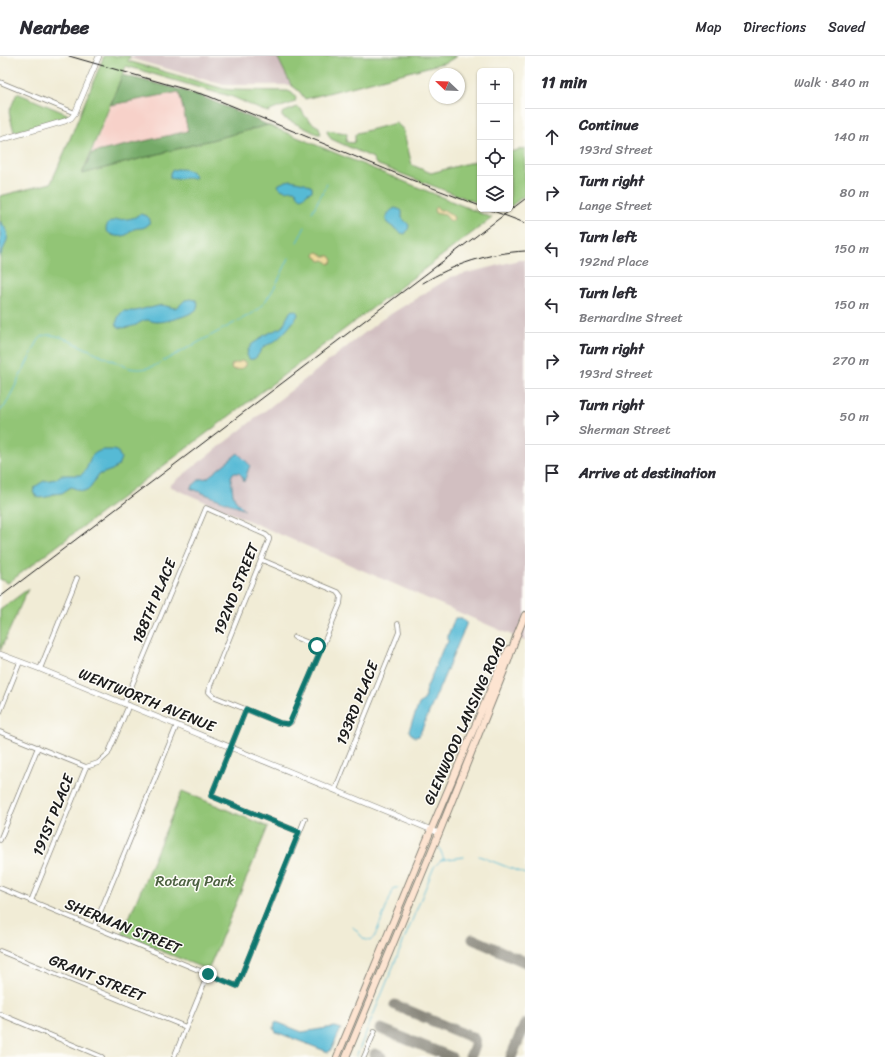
<!DOCTYPE html>
<meta charset="utf-8">
<style>
body{margin:0;font-family:Sriracha,sans-serif;background:#f2f2f3;color:#2b2b33}
.controls{position:absolute;right:12px;top:12px;display:grid;overflow:hidden;border-radius:6px;box-shadow:0 1px 3px #0004}
.controls button{width:36px;height:36px;display:grid;place-items:center;padding:0;border:0;border-bottom:1px solid #e1e1e2;background:#fff;color:#2b2b33;font:20px sans-serif}
.compass{position:absolute;left:429px;top:12px;width:36px;height:36px;border-radius:50%;background:#fff;box-shadow:0 1px 3px #0004;rotate:293deg}
.stop{position:absolute;width:12px;height:12px;margin:-9px;border:3px solid #0f766e;border-radius:50%;background:#fff}
.stop.end{background:#0f766e;border-color:#fff;box-shadow:0 1px 4px #0008}
.list{margin:0;padding:0;list-style:none}
h2{display:flex;justify-content:space-between;align-items:center;height:52px;margin:0;padding:0 16px;font-size:17px}
h2 small{font-size:13px;font-weight:400;color:#7c7c81}
.list li{display:grid;grid-template-columns:26px 1fr auto;gap:12px;align-items:center;box-sizing:border-box;height:56px;padding:0 16px;border-top:1px solid #e1e1e2}
.list b{display:block;font-size:15px;white-space:nowrap}
.list p{margin:0;font-size:13px;white-space:nowrap;color:#7c7c81}
.list em{font-size:13px;font-style:normal;color:#7c7c81}
.icon{flex:none;width:22px;height:22px;fill:none;stroke:currentColor;stroke-width:2;stroke-linecap:round;stroke-linejoin:round}
.map{position:relative;flex:none;width:525px;height:1001px;overflow:hidden}
header{display:flex;align-items:center;gap:24px;box-sizing:border-box;height:56px;padding:0 20px;background:#fff;border-bottom:1px solid #e1e1e2}
header strong{font-size:19px}
nav{display:flex;gap:22px;margin-inline-start:auto;font-size:14px}
main{display:flex}
aside{flex:1;background:#fff}
.map>svg:first-child{display:block}
.built{fill:#f7d1c9}
.industrial{fill:#d2bfc1}
.green{fill:#92c576;stroke:#577049}
.forest{fill:#75aa67;stroke:#486342}
.sand{fill:#eeda9e;stroke:#857b5d}
.water{fill:#56bad5;stroke:#396b78}
.lines{fill:none;stroke-linecap:round;stroke-linejoin:round}
.stream{stroke:#56bad5;stroke-width:1}
.taxiway{stroke:#868479;stroke-width:11}
.minor-casing{stroke:#868479;stroke-width:5.5}
.tertiary-casing{stroke:#868479;stroke-width:6}
.secondary-casing{stroke:#868479;stroke-width:8}
.minor{stroke:#fff;stroke-width:4}
.tertiary{stroke:#fff;stroke-width:5}
.secondary{stroke:#fde4d1;stroke-width:6}
.rail{stroke:#1c1c1c;stroke-width:1}
.route{stroke:#0f766e;stroke-width:5}
.labels{text-anchor:middle;stroke-width:3;stroke-linejoin:round;paint-order:stroke}
.street-label{font-size:15px;fill:#1c1c1c;stroke:#fdfcf7}
.park-label{font-size:15px;fill:#4b6040;stroke:#fdfcf7}
</style>
<header>
<strong>Nearbee</strong>
<nav><a>Map</a><a>Directions</a><a>Saved</a></nav>
</header>
<main>
<div class="map">
<svg width="525" height="1001" viewBox="0 0 525 1001">
<rect width="100%" height="100%" fill="#fdfcf7"/>
<filter id="ink" filterUnits="userSpaceOnUse"><feTurbulence type="fractalNoise" baseFrequency=".025" numOctaves="2"/><feDisplacementMap in="SourceGraphic" scale="8" xChannelSelector="R" yChannelSelector="G"/><feConvolveMatrix kernelMatrix="1 2 1 2 8 2 1 2 1" color-interpolation-filters="sRGB"/></filter>
<filter id="wash" filterUnits="userSpaceOnUse"><feTurbulence type="fractalNoise" baseFrequency=".012" numOctaves="4" result="noise"/><feDisplacementMap in="SourceGraphic" scale="16" xChannelSelector="R" yChannelSelector="G"/><feGaussianBlur stdDeviation="0.9" result="paint"/><feColorMatrix in="noise" values="0 0 0 0 0 0 0 0 0 0 0 0 0 0 0 0 0 1.4 0 .05"/><feComposite in="paint" operator="in"/></filter>
<g filter="url(#wash)">
<rect width="100%" height="100%" fill="#f1ecd6"/>
<path class="built" d="M179,36L188,75L92,97L111,49Z"/>
<path class="industrial" d="M130,0H277L291,29H224L129,2Z
M519,204H525V585L169,430L381,264L451,221Z"/>
<path class="green" d="M104,0H130L128,5L224,33L233,34L288,35L292,37L296,42L295,46C287,50 277,51 268,56C250,51 235,39 217,37L126,10L82,118L268,69L492,162L8,527L0,523V140L51,127C70,85 86,42 104,0Z
M277,0H457L447,6L305,43L299,35L291,29Z
M17,37L67,58L68,60L67,61L14,76L9,56Z
M297,51L301,53C305,62 310,66 319,71L321,78H317L282,61V57Z
M396,67L403,73L412,109L431,117L480,104V148L376,108L373,102L331,83L327,76V74L346,77L347,78L346,86L353,87L355,85V79L357,77Z
M525,92V139L510,151V96Z
M28,533L0,595V554Z
M182,735L268,771L208,914L122,879Z"/>
<path class="forest" d="M122,19L178,33L203,41L268,69L82,118L92,97L188,75L179,36L111,49Z"/>
<path class="sand" d="M436,151L440,154H444C448,157 451,157 454,162L453,165H450L445,159L435,157L434,153Z
M318,196L324,200H330L333,204L332,206L329,208L325,204L320,205L318,202L315,200L316,197Z
M242,305L246,306V309L245,311C241,312 235,316 231,312L232,308L236,307Z"/>
<path class="water" d="M176,113C183,113 193,113 195,121L194,122C191,122 187,122 184,122C179,122 175,124 170,122V117L171,115Z
M291,124L305,127L312,131V135L308,137L302,142C297,141 298,136 294,134C287,134 284,137 278,130L279,128L286,125Z
M395,152L401,154L402,155V162L409,169L408,174L405,178L401,177L387,167C384,161 389,155 395,152Z
M140,158L147,160L150,163L149,168C143,174 140,171 134,173C131,174 129,178 126,179C119,182 110,180 106,174C106,161 123,165 132,162C135,162 137,159 140,158Z
M0,165C14,181 5,186 0,202Z
M191,243L196,244L198,248L197,253C190,260 166,266 156,266C153,266 150,264 147,264C142,264 138,269 133,270C126,272 112,275 118,262C119,259 121,257 123,255H135L147,252H150L162,249L174,252L178,251L185,244Z
M292,254L297,255L298,259C294,266 281,281 275,285C272,288 267,288 264,291C258,296 258,305 249,303L247,299L248,294L252,288L260,283L263,280L282,271L290,256Z
M102,394H114L118,396L121,402L118,410L112,414L101,418L98,419L91,431L87,435H81L71,431L62,437L53,438L47,441L40,442L36,440L33,436L35,431L39,428L44,425L56,423L61,419H81C93,409 84,400 102,394Z
M238,397L250,409L244,426L242,420L239,417H233L231,421L233,438L236,445L245,454L190,432L200,423L207,422Z
M455,562H462L466,566V569L419,680L415,681L410,677L409,674L419,648L425,643V636L443,592L448,586V579Z
M275,966L279,967L302,976L334,971L339,972L341,973L331,994L329,996H328L276,976L274,972Z"/>
<g class="lines">
<path class="stream" d="M312,156L327,128
M297,186L305,171
M0,355L5,350L38,285C44,276 51,279 61,281L129,312C138,314 145,313 154,310L253,257C271,244 279,222 289,202
M439,791L444,803
M479,800L525,818
M353,871L364,883L370,885L375,880L394,832H398
M356,1001L434,811L441,804L464,801"/>
<path class="taxiway" d="M473,883L525,906
M395,949L473,982C478,988 473,994 470,1001
M381,973L451,1001
M375,998L381,1001
M511,1001L525,968"/>
</g>
</g>
<g filter="url(#ink)">
<g class="lines">
<defs>
<path id="minor" d="M0,26L75,57
M294,581L321,592
M40,613L77,522
M124,648L206,452L266,479L269,482V484L210,630L209,636L213,640L280,667L288,668L291,666L340,548L341,540L338,536L262,504
M246,653L211,740L299,776
M0,656L20,606
M0,676L86,711
M335,734L399,576L398,568
M0,784L38,691
M0,832L237,930L305,763
M31,845L86,711L98,707L108,698L129,649
M94,871L177,669
M0,895L186,971
M0,958L102,1001
M174,1001L208,918
M364,1001L375,975"/>
<path id="tertiary" d="M0,84L65,65L71,62L75,57L99,0
M0,598L40,613L439,777"/>
<path id="secondary" d="M337,1001L431,774L503,604L509,593
M346,1001L439,777L508,605L516,581L525,559"/>
</defs>
<use href="#minor" class="minor-casing"/>
<use href="#tertiary" class="tertiary-casing"/>
<use href="#secondary" class="secondary-casing"/>
<use href="#minor" class="minor"/>
<use href="#tertiary" class="tertiary"/>
<use href="#secondary" class="secondary"/>
<path class="rail" d="M69,0L208,40L412,124L480,150
M488,153L525,167
M423,227C454,208 489,197 525,195
M0,541L525,143"/>
</g>
</g>
<g class="lines" filter="url(#ink)">
<path class="route" d="M208,918L237,930L299,776L211,740L246,653L280,667L288,668L290,666L322,592L317,590"/>
</g>
<g class="labels">
<g class="street-label">
<text transform="translate(236 533) rotate(-68)" y="5">192ND STREET</text>
<text transform="translate(154 545) rotate(-67)" y="5">188TH PLACE</text>
<text transform="translate(147 644) rotate(22)" y="5">WENTWORTH AVENUE</text>
<text transform="translate(357 647) rotate(-68)" y="5">193RD PLACE</text>
<text transform="translate(465 665) rotate(-66)" y="5">GLENWOOD LANSING ROAD</text>
<text transform="translate(53 759) rotate(-68)" y="5">191ST PLACE</text>
<text transform="translate(123 870) rotate(22)" y="5">SHERMAN STREET</text>
<text transform="translate(97 922) rotate(22)" y="5">GRANT STREET</text>
</g>
<g class="park-label">
<text x="195" y="830">Rotary Park</text>
</g>
</g>
</svg>
<div class="controls">
<button>+</button>
<button>−</button>
<button><svg class="icon" aria-label="locate" viewBox="0 0 24 24"><circle cx="12" cy="12" r="6"/><path d="M12 2v4M12 18v4M2 12h4M18 12h4"/></svg></button>
<button><svg class="icon" aria-label="layers" viewBox="0 0 24 24"><path d="M12 4l9 5-9 5-9-5zM3 14l9 5 9-5"/></svg></button>
</div>
<svg class="compass" viewBox="-18 -18 36 36"><path d="M0-13l5 13h-10z" fill="#e53935"/><path d="M0 13l5-13h-10z" fill="#7c7c81"/></svg>
<div class="stop" style="left:317px;top:590px"></div>
<div class="stop end" style="left:208px;top:918px"></div>
</div>
<aside>
<h2>11 min<small>Walk · 840 m</small></h2>
<ul class="list">
<li><svg class="icon" aria-label="ahead" viewBox="0 0 24 24"><path d="M12 20V5M6 11l6-6 6 6"/></svg><div><b>Continue</b><p>193rd Street</p></div><em>140 m</em></li>
<li><svg class="icon" aria-label="right" viewBox="0 0 24 24"><path d="M7 20v-9h11M14 6l5 5-5 5"/></svg><div><b>Turn right</b><p>Lange Street</p></div><em>80 m</em></li>
<li><svg class="icon" aria-label="left" viewBox="0 0 24 24"><path d="M17 20v-9H6M10 6l-5 5 5 5"/></svg><div><b>Turn left</b><p>192nd Place</p></div><em>150 m</em></li>
<li><svg class="icon" aria-label="left" viewBox="0 0 24 24"><path d="M17 20v-9H6M10 6l-5 5 5 5"/></svg><div><b>Turn left</b><p>Bernardine Street</p></div><em>150 m</em></li>
<li><svg class="icon" aria-label="right" viewBox="0 0 24 24"><path d="M7 20v-9h11M14 6l5 5-5 5"/></svg><div><b>Turn right</b><p>193rd Street</p></div><em>270 m</em></li>
<li><svg class="icon" aria-label="right" viewBox="0 0 24 24"><path d="M7 20v-9h11M14 6l5 5-5 5"/></svg><div><b>Turn right</b><p>Sherman Street</p></div><em>50 m</em></li>
<li><svg class="icon" aria-label="arrive" viewBox="0 0 24 24"><path d="M6 21V4h12l-3 4 3 4H6"/></svg><div><b>Arrive at destination</b></div></li>
</ul>
</aside>
</main>
